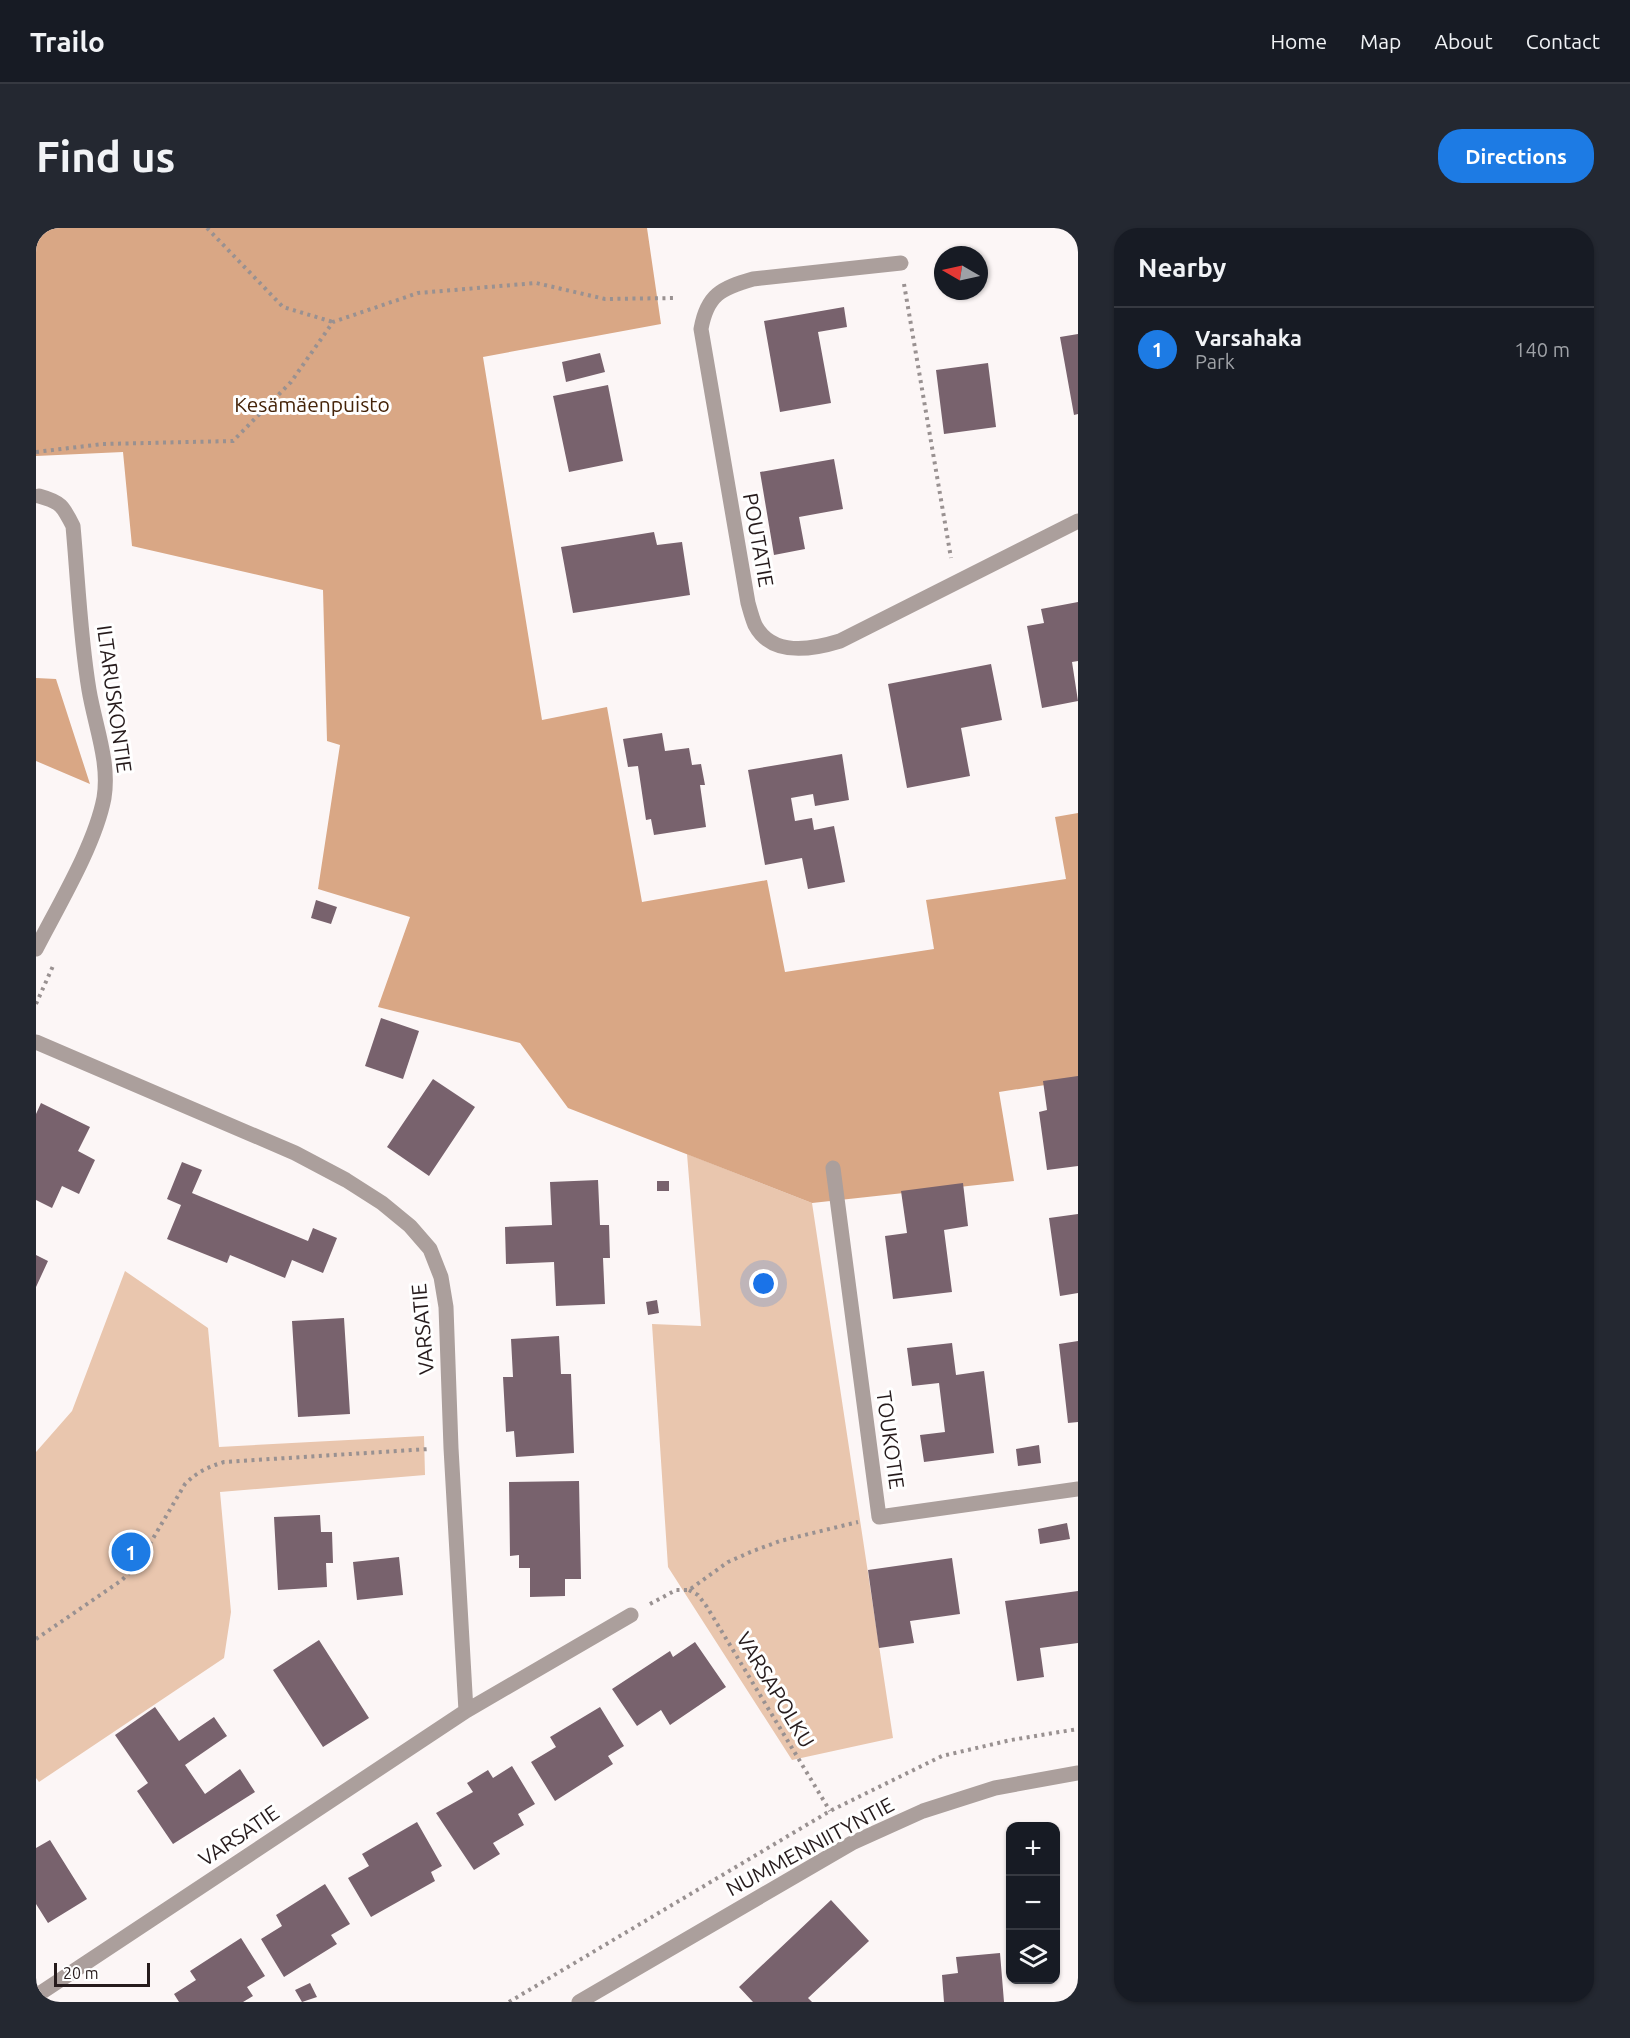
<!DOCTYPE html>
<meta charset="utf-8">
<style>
body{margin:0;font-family:Ubuntu,sans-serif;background:#242831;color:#f1f3f6}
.controls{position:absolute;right:18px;bottom:18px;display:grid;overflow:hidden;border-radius:12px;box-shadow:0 2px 4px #0004}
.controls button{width:54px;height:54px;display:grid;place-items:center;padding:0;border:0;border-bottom:2px solid #363941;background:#171b24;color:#f1f3f6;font:30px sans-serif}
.compass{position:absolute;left:898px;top:18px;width:54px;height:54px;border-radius:50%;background:#171b24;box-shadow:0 2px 4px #0004;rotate:279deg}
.scale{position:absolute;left:18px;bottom:15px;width:96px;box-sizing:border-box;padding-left:6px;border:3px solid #261b1c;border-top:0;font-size:16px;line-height:21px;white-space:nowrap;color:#261b1c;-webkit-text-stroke:4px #fff;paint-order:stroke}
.you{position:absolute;left:728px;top:1056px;width:21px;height:21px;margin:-15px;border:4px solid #fff;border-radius:50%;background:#1a73e8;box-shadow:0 0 0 9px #1a73e833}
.badge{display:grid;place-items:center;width:39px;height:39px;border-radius:50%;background:#1d7be4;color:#fff;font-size:20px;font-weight:700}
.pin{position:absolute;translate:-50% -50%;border:3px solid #fff;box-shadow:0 2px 6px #0006}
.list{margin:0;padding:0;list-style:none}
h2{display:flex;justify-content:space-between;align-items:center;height:78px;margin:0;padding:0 24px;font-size:26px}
h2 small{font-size:20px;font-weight:400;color:#9ea1a6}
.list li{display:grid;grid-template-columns:39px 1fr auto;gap:18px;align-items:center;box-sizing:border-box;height:84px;padding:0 24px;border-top:2px solid #363941}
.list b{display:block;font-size:22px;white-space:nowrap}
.list p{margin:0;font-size:20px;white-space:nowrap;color:#9ea1a6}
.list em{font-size:20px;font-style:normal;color:#9ea1a6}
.icon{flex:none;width:33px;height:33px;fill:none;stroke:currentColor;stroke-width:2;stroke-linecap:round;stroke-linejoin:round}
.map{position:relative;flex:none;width:1042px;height:1774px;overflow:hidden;border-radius:24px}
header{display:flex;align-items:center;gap:36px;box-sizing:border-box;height:84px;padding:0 30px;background:#171b24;border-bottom:2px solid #363941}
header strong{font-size:28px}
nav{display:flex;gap:33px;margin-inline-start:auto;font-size:21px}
.intro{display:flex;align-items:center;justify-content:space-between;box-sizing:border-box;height:144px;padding:0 36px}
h1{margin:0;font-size:42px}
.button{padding:15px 27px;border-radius:24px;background:#1d7be4;color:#fff;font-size:21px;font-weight:700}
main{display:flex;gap:36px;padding:0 36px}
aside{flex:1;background:#171b24;border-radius:24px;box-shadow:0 2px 4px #0004}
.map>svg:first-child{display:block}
.green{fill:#e9c6ae}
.forest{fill:#d9a785}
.building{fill:#78626d}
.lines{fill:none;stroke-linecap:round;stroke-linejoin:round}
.path{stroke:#999191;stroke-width:4;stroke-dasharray:3 4.5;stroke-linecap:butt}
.minor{stroke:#ab9f9c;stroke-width:15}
.tertiary{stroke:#ab9f9c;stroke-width:15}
.labels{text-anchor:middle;stroke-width:6;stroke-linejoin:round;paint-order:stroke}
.park-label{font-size:21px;fill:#452409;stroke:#fff}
.street-label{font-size:21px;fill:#261b1c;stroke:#fff}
</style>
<header>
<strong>Trailo</strong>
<nav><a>Home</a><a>Map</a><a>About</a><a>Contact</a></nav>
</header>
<div class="intro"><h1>Find us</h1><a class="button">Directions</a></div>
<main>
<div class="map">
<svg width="1042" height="1774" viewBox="0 0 1042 1774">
<rect width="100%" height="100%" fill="#fcf6f6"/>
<path class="green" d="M651,926L776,975L857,1510L756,1532L632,1339L616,1096L665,1098Z
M89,1043L172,1100L183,1219L388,1208L389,1247L184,1264L195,1384L188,1430L3,1554L0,1550V1224L36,1183Z"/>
<path class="forest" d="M0,0H611L625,96L447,129L506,492L571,479L606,674L731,652L749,744L898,721L890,672L1030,651L1019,589L1042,585V852L963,864L978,953L776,975L532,880L484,815L342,779L374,689L282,661L304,517L291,513L287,362L96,318L87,224L0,228Z
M0,450L20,451L54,556L0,533Z"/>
<path class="building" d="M808,79L811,99L782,104L795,175L744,184L728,93Z
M1042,106V186L1038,187L1024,109Z
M564,125L569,144L530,154L526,134Z
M952,135L960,199L908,206L900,142Z
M572,157L587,233L533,244L517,168Z
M798,231L807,281L763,289L769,321L738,327L724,244Z
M618,304L621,317L646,314L654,367L537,385L525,319Z
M1042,374V433L1036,434L1042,473L1006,480L991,398L1008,395L1005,381Z
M955,436L966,492L925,500L934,548L871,560L852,456Z
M626,505L629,523L653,520L656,537L665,536L669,557H664L670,599L618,607L615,591L610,592L602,538L592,539L587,511Z
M806,526L813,572L779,578L777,566L755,570L759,593L776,590L778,602L798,598L809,654L772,661L766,630L729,637L712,542Z
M280,672L301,679L295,696L275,690Z
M345,790L383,803L367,851L329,838Z
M1042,848V938L1011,942L1003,884L1011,882L1007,853Z
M397,851L439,879L393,948L351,919Z
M5,875L54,899L42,923L59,932L43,966L26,958L16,980L0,972V886Z
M146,934L166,942L156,965L272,1013L277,1000L301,1010L287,1045L256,1032L249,1050L194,1027L191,1035L131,1011L145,977L131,971Z
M562,952L564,997H573L574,1030H567L569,1076L520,1078L518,1034L470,1036L469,999L516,997L514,954Z
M621,953H633V963H621Z
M927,955L932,998L908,1002L916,1064L857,1071L849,1008L871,1005L865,963Z
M1042,986V1065L1024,1068L1013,990Z
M0,1027L12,1033L0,1059Z
M621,1072L623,1085L612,1087L610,1074Z
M308,1090L314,1186L262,1189L256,1093Z
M523,1108L525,1146H535L538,1225L480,1229L478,1203L470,1204L467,1149H477L475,1111Z
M1042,1113V1194L1032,1195L1023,1116Z
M916,1115L920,1147L948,1143L958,1225L888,1234L884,1207L909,1204L903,1155L876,1158L871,1120Z
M1003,1217L1005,1235L982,1238L980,1221Z
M543,1253L545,1351H529V1368L494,1369V1340H483V1327L474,1328L473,1254Z
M284,1287L285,1304H296L297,1335H290L291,1359L242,1362L238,1289Z
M1031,1295L1034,1311L1004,1316L1002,1301Z
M363,1329L367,1367L321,1372L317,1334Z
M916,1330L924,1386L874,1393L878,1415L843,1420L832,1342Z
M1042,1363V1415L1004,1420L1008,1449L981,1453L969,1373Z
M283,1412L333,1490L287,1519L237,1442Z
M659,1414L690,1459L634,1497L625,1482L601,1498L576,1461L634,1423L637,1429Z
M119,1479L143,1513L178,1489L191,1508L149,1537L169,1566L204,1541L219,1564L137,1616L101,1563L112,1555L79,1507Z
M564,1479L588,1518L572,1528L577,1536L519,1573L495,1534L520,1519L514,1509Z
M476,1538L499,1576L482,1586L488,1597L457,1615L464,1626L438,1642L400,1585L437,1564L431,1555L452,1542L457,1550Z
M381,1594L406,1638L395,1644L399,1653L335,1689L312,1650L333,1638L326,1626Z
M14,1612L51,1671L12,1695L0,1676V1620Z
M289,1656L314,1696L295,1707L301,1716L248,1749L225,1711L246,1698L240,1687Z
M795,1672L833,1713L772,1770L776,1774H717L703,1759Z
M205,1710L229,1748L211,1759L217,1768L207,1774H143L138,1766L160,1752L154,1743Z
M964,1725L968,1774H908L906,1747L922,1745L920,1729Z
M274,1755L281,1769L266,1774L259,1762Z"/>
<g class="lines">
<path class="path" d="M171,0L247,79L297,94
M868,56L915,330
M0,224L67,216L197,213L255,154L297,94L382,65L500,55L569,71L640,70
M0,776L17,738
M653,1362L662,1367L671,1379L794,1583
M614,1376L640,1362H653L692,1334L717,1323L744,1313L822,1294
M0,1411L86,1352L102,1336L149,1256C161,1244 172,1239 188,1234L393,1221
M473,1774L794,1583L906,1528L975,1512L1042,1501"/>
<path class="minor" d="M865,35L717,51C685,60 671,67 665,101L712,375C714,382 716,390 719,397C736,429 775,422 804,413L1042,293
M0,721C22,678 59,617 68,570C74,534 59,498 53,462C44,408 42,353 37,298C27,278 25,274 3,268
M0,814L259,925L310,952L346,975L374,998L394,1021L405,1049L410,1079L415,1220L430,1483
M797,940L843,1289L1042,1261
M0,1768L430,1483L595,1387"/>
<path class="tertiary" d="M543,1774L816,1615L887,1583L959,1560L1042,1545"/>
</g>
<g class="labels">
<g class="park-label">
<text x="276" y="184">Kesämäenpuisto</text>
</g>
<g class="street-label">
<text transform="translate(722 312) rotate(80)" y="7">POUTATIE</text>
<text transform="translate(78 471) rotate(82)" y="7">ILTARUSKONTIE</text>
<text transform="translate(387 1101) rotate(-95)" y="7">VARSATIE</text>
<text transform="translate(854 1212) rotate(82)" y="7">TOUKOTIE</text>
<text transform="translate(739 1462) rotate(59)" y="7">VARSAPOLKU</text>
<text transform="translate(203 1608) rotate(-34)" y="7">VARSATIE</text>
<text transform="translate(774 1619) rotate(-28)" y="7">NUMMENNIITYNTIE</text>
</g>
</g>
</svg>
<div class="controls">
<button>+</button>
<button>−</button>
<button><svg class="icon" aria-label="layers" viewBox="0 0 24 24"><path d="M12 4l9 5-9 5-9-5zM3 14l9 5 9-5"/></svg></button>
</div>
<svg class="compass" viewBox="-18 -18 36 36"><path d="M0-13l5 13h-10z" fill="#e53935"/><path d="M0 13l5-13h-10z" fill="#9ea1a6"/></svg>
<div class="scale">20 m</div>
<div class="you"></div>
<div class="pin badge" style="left:95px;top:1324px">1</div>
</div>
<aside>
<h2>Nearby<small></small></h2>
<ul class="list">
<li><span class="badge">1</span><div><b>Varsahaka</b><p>Park</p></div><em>140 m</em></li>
</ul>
</aside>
</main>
